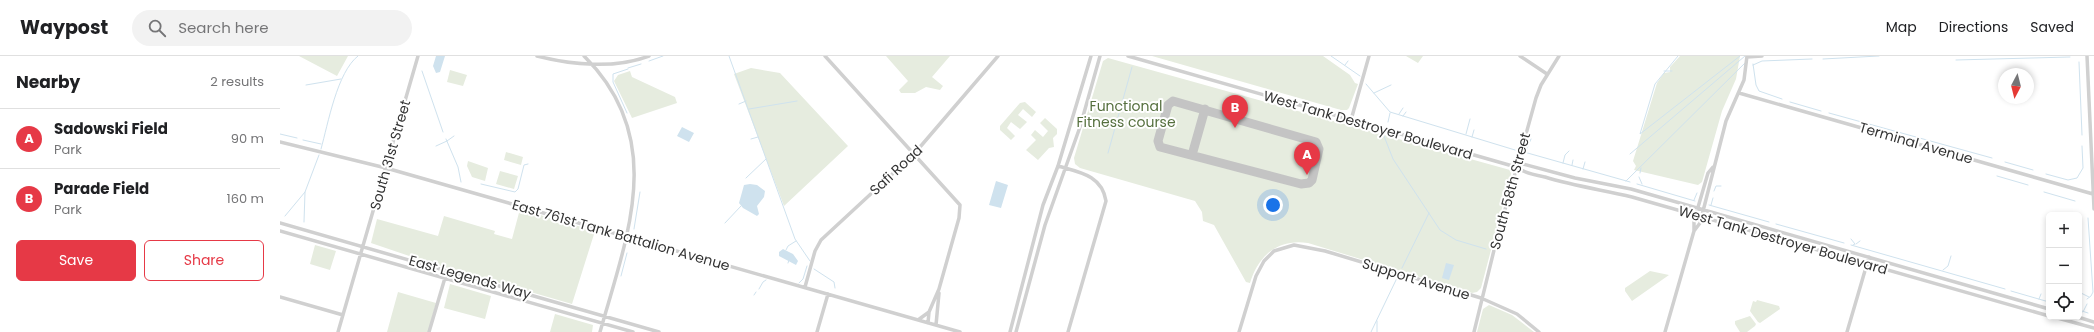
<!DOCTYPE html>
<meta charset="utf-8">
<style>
body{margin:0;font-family:Poppins,sans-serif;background:#f2f2f2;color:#202124}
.controls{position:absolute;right:12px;bottom:12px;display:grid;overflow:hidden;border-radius:6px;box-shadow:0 2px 6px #0003}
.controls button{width:36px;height:36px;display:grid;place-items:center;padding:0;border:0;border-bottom:1px solid #e0e0e0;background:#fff;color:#202124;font:20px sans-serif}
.compass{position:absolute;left:1718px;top:12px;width:36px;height:36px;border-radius:50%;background:#fff;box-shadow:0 2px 6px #0003;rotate:187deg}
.you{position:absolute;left:993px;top:149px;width:14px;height:14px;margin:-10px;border:3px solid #fff;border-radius:50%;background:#1a73e8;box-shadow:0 0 0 6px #1a73e833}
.badge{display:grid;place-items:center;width:26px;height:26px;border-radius:50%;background:#e63946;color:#fff;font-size:13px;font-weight:700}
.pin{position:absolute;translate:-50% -33px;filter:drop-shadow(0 1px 2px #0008)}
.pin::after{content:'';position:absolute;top:21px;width:14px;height:12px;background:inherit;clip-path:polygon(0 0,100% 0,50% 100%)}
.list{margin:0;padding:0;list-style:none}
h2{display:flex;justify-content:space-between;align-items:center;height:52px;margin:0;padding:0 16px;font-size:17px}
h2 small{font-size:13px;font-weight:400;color:#757577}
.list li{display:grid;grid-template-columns:26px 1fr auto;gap:12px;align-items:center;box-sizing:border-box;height:60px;padding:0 16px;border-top:1px solid #e0e0e0}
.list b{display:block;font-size:15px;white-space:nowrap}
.list p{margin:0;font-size:13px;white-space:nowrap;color:#757577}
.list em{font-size:13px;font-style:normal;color:#757577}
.actions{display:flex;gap:8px;padding:12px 16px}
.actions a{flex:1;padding:9px 0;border:1px solid #e63946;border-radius:6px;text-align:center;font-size:14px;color:#e63946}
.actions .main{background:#e63946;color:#fff}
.icon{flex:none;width:22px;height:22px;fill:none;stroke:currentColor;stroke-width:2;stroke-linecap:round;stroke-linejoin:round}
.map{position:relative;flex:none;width:1814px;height:276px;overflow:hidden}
header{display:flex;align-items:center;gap:24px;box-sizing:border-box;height:56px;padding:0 20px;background:#fff;border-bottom:1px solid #e0e0e0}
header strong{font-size:19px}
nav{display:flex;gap:22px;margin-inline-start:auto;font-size:14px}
.search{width:280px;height:36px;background:#f2f2f2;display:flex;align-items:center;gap:10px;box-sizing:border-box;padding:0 14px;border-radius:22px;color:#757577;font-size:15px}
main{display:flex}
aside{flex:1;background:#fff}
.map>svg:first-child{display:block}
.green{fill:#e6ecdf}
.water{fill:#cfe2ee}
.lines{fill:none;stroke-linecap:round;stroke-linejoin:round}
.stream{stroke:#cfe2ee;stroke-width:1}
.taxiway{stroke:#c4c4c4;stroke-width:9}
.minor{stroke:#d0d0d0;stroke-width:3.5}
.labels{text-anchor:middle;stroke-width:4;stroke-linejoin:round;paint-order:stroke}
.park-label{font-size:14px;fill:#56703f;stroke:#fff}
.street-label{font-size:14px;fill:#333;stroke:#fff}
</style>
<header>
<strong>Waypost</strong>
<div class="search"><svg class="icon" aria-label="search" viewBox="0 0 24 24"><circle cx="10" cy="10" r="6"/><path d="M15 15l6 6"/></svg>Search here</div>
<nav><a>Map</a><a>Directions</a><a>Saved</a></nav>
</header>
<main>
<aside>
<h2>Nearby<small>2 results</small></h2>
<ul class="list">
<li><span class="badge">A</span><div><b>Sadowski Field</b><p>Park</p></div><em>90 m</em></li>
<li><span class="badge">B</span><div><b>Parade Field</b><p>Park</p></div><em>160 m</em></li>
</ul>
<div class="actions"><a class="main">Save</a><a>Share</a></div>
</aside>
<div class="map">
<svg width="1814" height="276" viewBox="0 0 1814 276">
<rect width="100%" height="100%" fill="#fff"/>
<path class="green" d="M19,0H68L57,20Z
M606,0H670L652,21L663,30L660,34L646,31L635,37H621L619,34L628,25Z
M872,0H1043L1070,19L1075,27L1078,28L1069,52L1067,54H1061Z
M1126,0H1143L1138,7Z
M1400,0H1460L1456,23L1442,55L1422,126L1418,129L1354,114L1356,110L1353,105L1377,27L1384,17L1390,16V11Z
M828,2L1230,114L1231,118L1201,232L1197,236L1192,237L1028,187C998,182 978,200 970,227L966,226L934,169L923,165L922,156L915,145L800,112L795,108L794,102L823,5Z
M471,12L500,17L568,90L504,150L454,18Z
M170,14L187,19L183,30L167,26Z
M350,15L352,21L395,41L397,47L352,62L334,25L338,19Z
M745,46L756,56L752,61L743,53L738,59L747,66L740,73L731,66L727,72L735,80L731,84L720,74V70L740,47Z
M765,62L777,73V78L773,82L774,91L769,92L758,104L746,94L756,84L751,79L755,74L763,81L768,75L760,67Z
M226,96L243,101L241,109L224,104Z
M188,105L208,112L205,125L192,121L187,110Z
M220,115L238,120L234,133L216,128Z
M240,153L315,175L292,248L147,206L91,187L97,163L158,180L164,160L215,175L214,178L232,183Z
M35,189L56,195L50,214L30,208Z
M1370,215L1389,219L1352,245L1345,235V232Z
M170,228L211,240L205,263L164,252Z
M118,236L156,247L148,276H107Z
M1477,244L1499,250L1500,253L1480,267L1478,266L1470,255L1473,245L1476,246Z
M1209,249L1232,259L1254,276H1197L1203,253Z
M275,258L313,269L312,276H270Z
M1470,260L1476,268L1475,270L1467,276H1460L1455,268V265Z"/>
<path class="water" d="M156,0H165L160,16L156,17L153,10Z
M402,71L414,77L409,86L397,80Z
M716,125L728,129L721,152L709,149Z
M470,128L477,129L485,135L484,141L477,150L479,158L477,160L463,152L459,147L464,129Z
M503,193L513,198L518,205L516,209L499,200V196Z
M1166,207L1174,209L1169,224L1162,222Z"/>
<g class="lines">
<path class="stream" d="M449,0L515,183L530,205
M1051,0L1080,20
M1398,0L1375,28L1360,78L1460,0
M1543,3L1599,0
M1676,4L1790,1
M369,5L383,0
M1799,6L1802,79
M1473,8L1476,29L1479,35L1502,43
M1065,9L1068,5
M1473,9L1482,5L1532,3
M348,12L361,8
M142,15L163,76
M1384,15H1392
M1086,28L1110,56L1235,94
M26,29L61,23
M1094,37L1111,29
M1510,46L1541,55
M459,48L466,45
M469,53L517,45
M347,57L333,26V18L348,13
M1549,57L1712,102
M1119,58L1123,52
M1123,60L1126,56
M1108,66L1110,57
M0,78L17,82
M1186,78L1190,63
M1104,80L1113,103L1160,174L1176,184L1206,193
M1192,81L1194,74
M166,83L178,111L181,126
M471,83L478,81
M23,84L41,88
M167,85L174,80
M156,90L167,85
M41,93C48,68 57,16 78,0
M1244,96L1350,126
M828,97L852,11
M1245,97L1251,83
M1350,98L1465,0
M1725,106L1753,114
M1283,107L1285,99L1289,95
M1292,109L1293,104
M1303,113L1305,106
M1360,117L1361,112
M1766,118L1788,124L1797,122L1803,112L1802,90
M1717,120L1748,129
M1359,121L1362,128
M466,122L486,103
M1346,125L1465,7
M201,128L235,136L238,133L244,109L248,108
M1357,128L1415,145
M1434,135L1436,130H1441
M1764,136L1795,145
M1414,144L1417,137
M1429,149L1489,166
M1431,149L1433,142
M5,160L25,136
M24,166L25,136L39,99
M445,167L461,150
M1496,168L1564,187
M354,173L360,136
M1571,183L1575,188L1573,189
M1576,188L1580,185
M1571,189L1725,233
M506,194L508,190L516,185
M508,207L509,204
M1122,212L1149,157
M534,213L554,226L555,232
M1663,214L1668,210L1671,200
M341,220L347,197
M519,227L523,223L527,210
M479,233L483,226L486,224
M1731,235L1769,246
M1799,236L1809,241
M474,239L476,236
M1759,243L1761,238
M1807,243L1811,240L1813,236L1808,162
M1799,254L1808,257
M1803,256L1807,248
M1091,276L1117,222
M1097,276V265"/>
<path class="taxiway" d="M893,45L1036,86L1039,93L1032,124L1029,127L1021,128L880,91L878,85L888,49Z
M912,99L925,53"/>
<path class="minor" d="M257,0C292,9 335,13 369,0
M304,0C388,83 347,180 320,276
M545,0L680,149L679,162L659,233L649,256L648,267
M848,0L1236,111C1244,117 1255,119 1265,121C1294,130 1323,134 1352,141L1769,260
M1240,0L1267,18
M1807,0L1814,153
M1467,1L1482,0
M1459,37L1813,138
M1071,64L1089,0
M0,86L106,112L680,276
M778,110C799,116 822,119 826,145L788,276
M1236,111L1243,108L1295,122L1351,133L1769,253
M0,167L379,276
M0,175L353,276
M1414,175L1420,167L1446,65L1464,24L1467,0
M525,231L535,195L541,184L634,98L718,0
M0,241L63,259
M1774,261L1814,272
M1798,261L1814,266
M638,264L649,256
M656,269L659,237
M58,276L138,0
M149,276L167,215
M537,276L548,238
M730,276L763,149L778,110L811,0
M736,276L765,169L800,71L820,0
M959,276L976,220L984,205L994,195L1014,189L1045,195L1201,242L1237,258L1259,276
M1194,276L1216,186L1256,42L1261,29L1279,0
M1385,276L1414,175V165L1428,117L1433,111
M1567,276L1589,201"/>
</g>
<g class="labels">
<g class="park-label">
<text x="846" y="55">Functional<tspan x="846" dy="16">Fitness course</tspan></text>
</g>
<g class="street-label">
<text transform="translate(1088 69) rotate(16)" y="5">West Tank Destroyer Boulevard</text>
<text transform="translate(1636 87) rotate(16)" y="5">Terminal Avenue</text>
<text transform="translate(110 99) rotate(-74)" y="5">South 31st Street</text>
<text transform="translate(616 114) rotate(-43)" y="5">Safi Road</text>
<text transform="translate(1230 135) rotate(-75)" y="5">South 58th Street</text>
<text transform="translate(341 179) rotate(16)" y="5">East 761st Tank Battalion Avenue</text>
<text transform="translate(1503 184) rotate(16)" y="5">West Tank Destroyer Boulevard</text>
<text transform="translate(190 221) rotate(16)" y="5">East Legends Way</text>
<text transform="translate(1136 223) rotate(17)" y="5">Support Avenue</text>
</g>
</g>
</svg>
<div class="controls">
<button>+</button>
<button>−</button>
<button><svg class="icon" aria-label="locate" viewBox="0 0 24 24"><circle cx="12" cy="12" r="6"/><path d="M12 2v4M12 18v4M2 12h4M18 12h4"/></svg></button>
</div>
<svg class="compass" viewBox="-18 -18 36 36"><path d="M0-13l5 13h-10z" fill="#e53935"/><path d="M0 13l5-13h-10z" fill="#757577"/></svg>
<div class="you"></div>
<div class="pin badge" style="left:1027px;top:119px">A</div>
<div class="pin badge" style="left:955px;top:72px">B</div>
</div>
</main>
